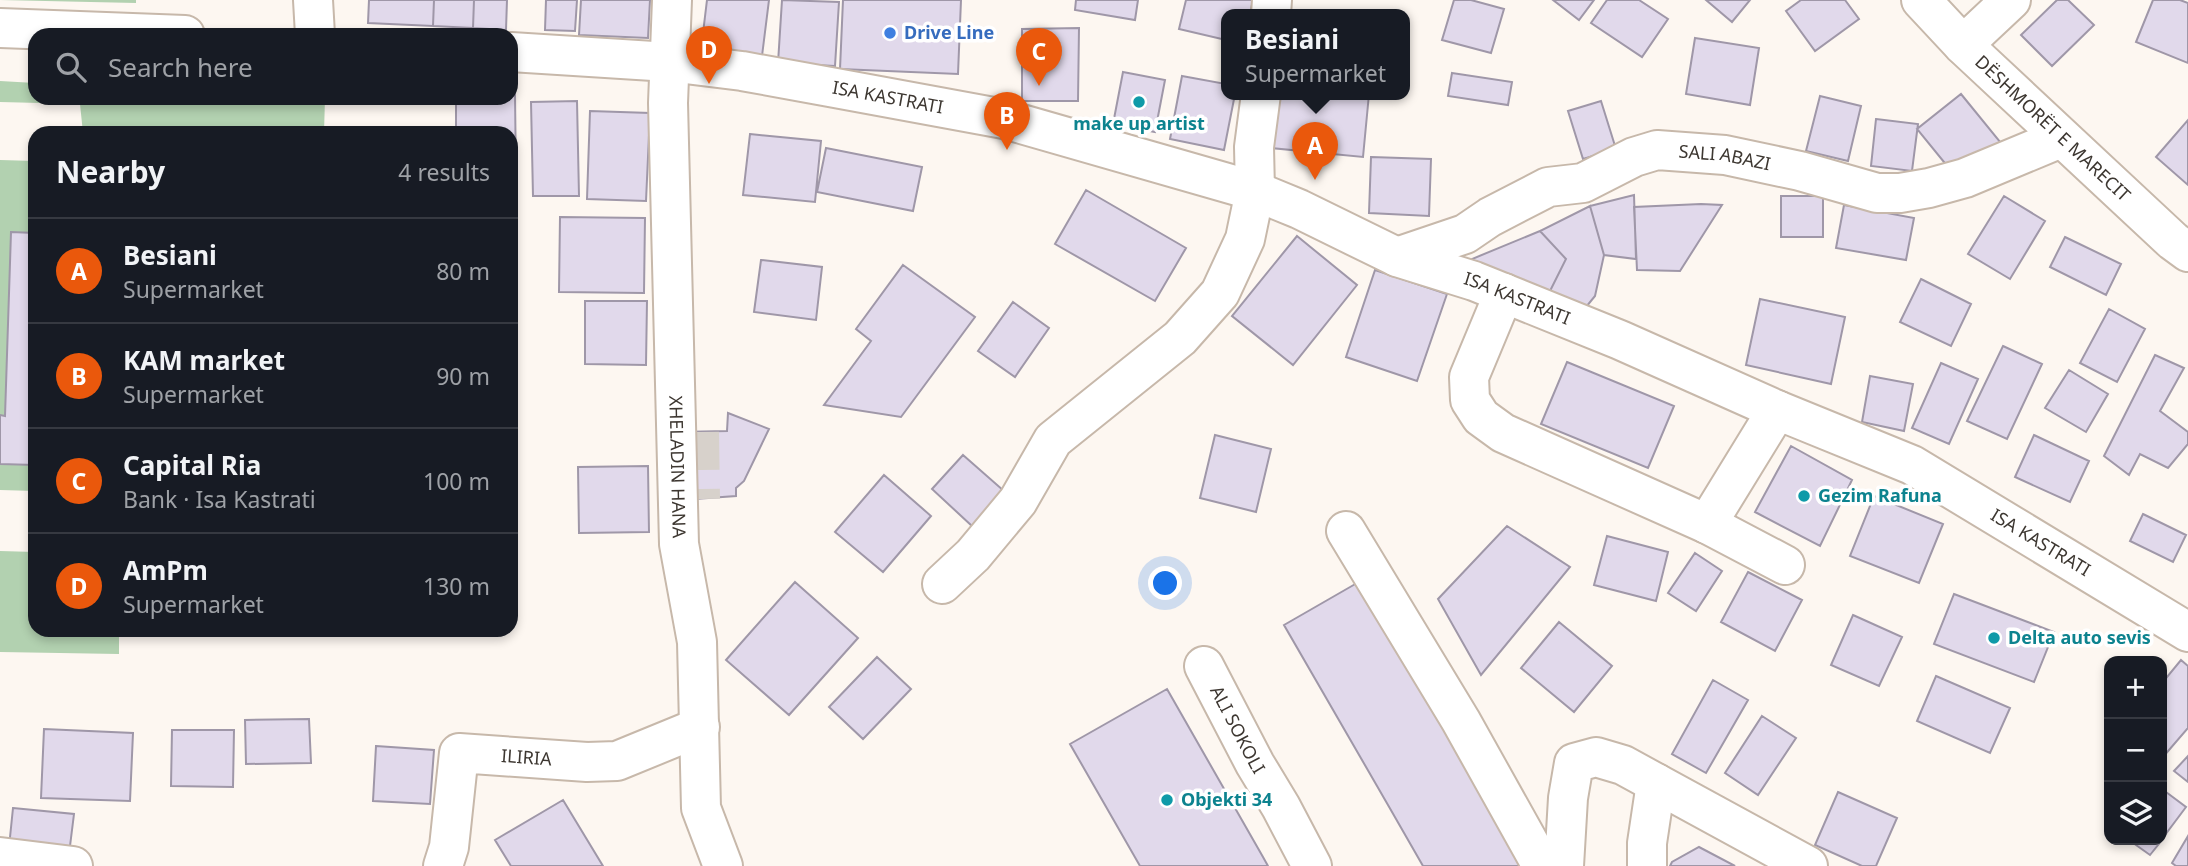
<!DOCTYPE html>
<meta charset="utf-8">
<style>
body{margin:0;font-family:"Noto Sans",sans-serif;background:#20242c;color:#f1f3f6}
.controls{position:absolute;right:21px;bottom:21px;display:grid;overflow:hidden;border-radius:14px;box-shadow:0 4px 10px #0003}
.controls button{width:63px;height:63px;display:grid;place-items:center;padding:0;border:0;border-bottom:2px solid #363941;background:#171b24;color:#f1f3f6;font:35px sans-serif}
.you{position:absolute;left:1166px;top:584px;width:24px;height:24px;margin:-18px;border:5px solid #fff;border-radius:50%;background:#1a73e8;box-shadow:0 0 0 10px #1a73e833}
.badge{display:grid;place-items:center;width:46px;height:46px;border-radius:50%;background:#ea580c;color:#fff;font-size:23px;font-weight:700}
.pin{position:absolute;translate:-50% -58px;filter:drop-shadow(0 2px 4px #0008)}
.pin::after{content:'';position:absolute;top:37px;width:24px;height:21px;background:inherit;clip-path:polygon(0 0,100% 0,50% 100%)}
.popup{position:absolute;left:1221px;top:9px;width:189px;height:91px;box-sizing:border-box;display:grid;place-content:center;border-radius:14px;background:#171b24;filter:drop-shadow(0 2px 5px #0005);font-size:23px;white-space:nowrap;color:#9ea1a6}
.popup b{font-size:26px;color:#f1f3f6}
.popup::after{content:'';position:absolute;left:50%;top:100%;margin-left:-14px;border:14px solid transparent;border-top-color:#171b24}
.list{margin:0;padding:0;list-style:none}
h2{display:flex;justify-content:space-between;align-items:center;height:91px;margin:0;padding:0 28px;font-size:30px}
h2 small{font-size:23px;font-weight:400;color:#9ea1a6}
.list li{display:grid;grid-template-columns:46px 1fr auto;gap:21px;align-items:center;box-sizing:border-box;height:105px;padding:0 28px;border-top:2px solid #363941}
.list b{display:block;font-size:26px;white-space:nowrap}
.list p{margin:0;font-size:23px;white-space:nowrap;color:#9ea1a6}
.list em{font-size:23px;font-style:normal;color:#9ea1a6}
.icon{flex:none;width:38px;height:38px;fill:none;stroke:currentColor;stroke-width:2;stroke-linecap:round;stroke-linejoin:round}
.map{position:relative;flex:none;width:2188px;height:866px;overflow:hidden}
.search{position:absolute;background:#171b24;box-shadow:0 4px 10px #0003;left:28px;top:28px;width:490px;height:77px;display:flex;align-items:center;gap:18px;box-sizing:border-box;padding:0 24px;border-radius:21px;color:#9ea1a6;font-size:26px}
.panel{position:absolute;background:#171b24;box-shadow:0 4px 10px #0003;left:28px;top:126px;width:490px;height:511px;border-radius:21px}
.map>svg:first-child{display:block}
.green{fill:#b2d1b0}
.building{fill:#e1d9eb;stroke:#9f97a8;stroke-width:2}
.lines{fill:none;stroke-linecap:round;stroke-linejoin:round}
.minor-tunnel{stroke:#d7d1cb;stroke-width:38;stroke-dasharray:38 19;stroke-linecap:butt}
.minor-casing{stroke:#c7b8aa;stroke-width:42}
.minor{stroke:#fff;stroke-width:38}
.shop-dot{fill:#3f7fe0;stroke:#fff;stroke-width:2.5}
.culture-dot{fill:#0f9aa8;stroke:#fff;stroke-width:2.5}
.labels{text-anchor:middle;stroke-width:7;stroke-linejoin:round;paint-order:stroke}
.shop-label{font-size:18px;font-weight:bold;fill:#366cbe;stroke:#fff;text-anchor:start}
.street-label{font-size:18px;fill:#3d3731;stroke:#fff}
.culture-label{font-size:18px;font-weight:bold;fill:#0d838f;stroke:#fff;text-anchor:start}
</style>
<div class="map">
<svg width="2188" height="866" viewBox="0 0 2188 866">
<rect width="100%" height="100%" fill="#fdf7f1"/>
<path class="green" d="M0,0H136V3Z
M0,81L35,83V98H325L324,133H83L80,104L0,102Z
M0,160L35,161V233H11L5,416L0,415Z
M0,464L35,465V491L0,490Z
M0,551L35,552V630H119V654L0,652Z"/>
<path class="building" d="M369,0H434L433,26L368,23Z
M434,0H474L473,28L433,26Z
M474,0H507L506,30L473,28Z
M546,0H577L575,31L545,30Z
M581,0H650L648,38L579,35Z
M707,0H769L761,64L700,58Z
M782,0L839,2L835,66L778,63Z
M843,0H961L958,74L840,69Z
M1076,0H1138L1135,20L1075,10Z
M1186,0H1253L1250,14H1226V40L1179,29Z
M1454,0H1471L1504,9L1491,53L1442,40Z
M1553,0H1594L1579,20Z
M1607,0H1639L1668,19L1642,57L1591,23Z
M1706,0H1750L1732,22Z
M1801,0H1845L1859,19L1815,51L1786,11Z
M2057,0H2068L2094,25L2052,66L2021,35Z
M2153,0H2180L2188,3V63L2136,42Z
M1079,28L1078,101H1022V29Z
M1695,38L1759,48L1750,105L1686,94Z
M1123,72L1165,80L1155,132L1113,124Z
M1452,73L1512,82L1508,105L1448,96Z
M1182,76L1226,84V94H1235L1224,150L1170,139Z
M511,94H515L516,177H511V133H456V98H511Z
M1276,94H1369L1363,157L1271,148Z
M1961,94L2001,143L1957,178L1917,129Z
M1820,96L1861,106L1848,161L1806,151Z
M577,101L579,196H533L531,102Z
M1601,101L1616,149L1583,159L1568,111Z
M590,111L650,113L646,201L587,199Z
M1876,119L1918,124L1912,171L1871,166Z
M2188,120V185L2156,157Z
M750,134L821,141L815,202L743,195Z
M826,148L922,167L913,211L817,192Z
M1371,157L1431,159L1429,216L1369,213Z
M1086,190L1186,248L1155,301L1055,244Z
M1634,195L1636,259L1604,255L1590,206Z
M1781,196H1823V237H1781Z
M2004,196L2045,221L2010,279L1968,254Z
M1701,204L1722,205L1680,271L1637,270L1634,207Z
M1844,205L1914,218L1906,260L1836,248Z
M1590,206L1604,255L1595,296L1582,312L1546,299L1566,259L1540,231Z
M560,217L645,218L644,293L559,292Z
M1540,231L1566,259L1546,299L1472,259Z
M11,232L35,233V465L0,464V415L5,416Z
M1297,236L1357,285L1293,365L1232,316Z
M511,237H515L513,300H511Z
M2065,237L2121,264L2106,295L2050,267Z
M761,260L822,267L816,320L754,312Z
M903,265L975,317L901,417L824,405L871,341L856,329Z
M1375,270L1447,294L1417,381L1346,357Z
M1921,279L1971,304L1951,346L1900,322Z
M1760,299L1845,317L1831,384L1746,365Z
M585,301H647L646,365L585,364Z
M1013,302L1049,328L1015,377L978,351Z
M2109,309L2145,329L2117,382L2080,363Z
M2003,346L2042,364L2007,439L1967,421Z
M2155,355L2184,368L2160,411L2188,432V444L2168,468L2140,454L2129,475L2104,456Z
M1567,362L1674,406L1648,468L1541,424Z
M1941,363L1978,379L1949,444L1912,428Z
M2069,370L2108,394L2086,432L2045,408Z
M1870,376L1913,384L1904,431L1862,422Z
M728,413L769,429L744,481L736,488V496L681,500L680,432L727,431Z
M1215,435L1271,449L1256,512L1200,498Z
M2034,435L2089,461L2070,502L2015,477Z
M1791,446L1852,480L1820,546L1755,512Z
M963,455L1004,491L972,526L932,489Z
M648,466L649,532L579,533L578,467Z
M884,475L931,516L883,572L835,532Z
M1874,496L1943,524L1919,583L1850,556Z
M2143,514L2186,535L2173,562L2130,541Z
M1507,526L1570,567L1481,675L1438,599Z
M1607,536L1668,552L1656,601L1594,585Z
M1695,553L1722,571L1696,611L1668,593Z
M1748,572L1802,600L1775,651L1721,622Z
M1364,579L1529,866H1423L1388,805L1284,625Z
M795,582L858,638L789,715L726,660Z
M1954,594L2054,632L2034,682L1934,644Z
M1853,615L1902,637L1879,686L1831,665Z
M1559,622L1612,666L1574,712L1521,668Z
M877,657L911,689L863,739L829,707Z
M2181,660L2188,666V728L2163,757L2162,756V683Z
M1936,676L2010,708L1990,753L1917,721Z
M1713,680L1748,700L1706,773L1672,754Z
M1167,689L1263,857L1268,866H1140L1070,744Z
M1762,716L1796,738L1758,795L1725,773Z
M309,719L311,763L246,764L245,720Z
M44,729L133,733L130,801L41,798Z
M172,730H234L233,787L171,786Z
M376,746L434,750L430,804L373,801Z
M2188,756V782L2174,771Z
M2162,789L2186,807L2162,839Z
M1838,792L1897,818L1876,866H1862L1815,845Z
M563,800L603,866H511L495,840Z
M13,808L74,814L69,854L9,847Z
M2188,836V866H2176L2172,863Z
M2129,840H2162L2150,855Z
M1699,847L1735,866H1670L1672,862Z"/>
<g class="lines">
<path class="minor-tunnel" d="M700,432L701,499"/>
<defs>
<g id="minor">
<path d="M313,0L315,35"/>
<path id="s1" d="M672,0L668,103L679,544L697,642L701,808L723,866"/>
<path id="s2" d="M1921,0L1963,45L2173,241L2188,252"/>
<path d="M1271,14L1272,0"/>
<path d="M0,28L185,35"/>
<path d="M1963,45L2011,0"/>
<path id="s3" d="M511,52L669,62L742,71L830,87L1004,119L1255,191L1299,209L1397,257L1474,281L1620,340L1777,410L1912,465L2188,632"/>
<path id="s4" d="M1397,257L1465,234L1490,217L1548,187L1583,183L1634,157L1657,150L1725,155L1800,171L1877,193H1900L1929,188L1965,178L2061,138"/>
<path d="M1504,293L1469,377L1470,400L1481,417L1503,433L1707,524L1785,565"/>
<path d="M1707,524L1777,410"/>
<path d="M1346,531L1461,721L1542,866"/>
<path d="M942,584L973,555L1018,501L1053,440L1180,338L1220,293L1245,239L1255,191L1254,147L1261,94"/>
<path id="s5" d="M1204,666L1255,764L1281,807L1312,866"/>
<path d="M0,857L73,866"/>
<path id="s6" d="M443,866L449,847L459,753L587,762L617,761L700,727"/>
<path d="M1564,866L1568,798L1574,763L1596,757L1623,765L1808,866"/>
<path d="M1647,866V843L1656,783"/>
</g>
</defs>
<use href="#minor" class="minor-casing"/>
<use href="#minor" class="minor"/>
</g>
<circle class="shop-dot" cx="890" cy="33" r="7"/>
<g class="culture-dot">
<circle cx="1139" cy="102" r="7"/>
<circle cx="1804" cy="496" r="7"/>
<circle cx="1994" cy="638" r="7"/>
<circle cx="1167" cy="800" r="7"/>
</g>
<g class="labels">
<g class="shop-label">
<text x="904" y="39">Drive Line</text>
</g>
<g class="street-label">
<text dy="6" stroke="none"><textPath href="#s3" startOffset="380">ISA KASTRATI</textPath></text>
<text dy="6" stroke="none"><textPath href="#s2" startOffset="184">DËSHMORËT E MARECIT</textPath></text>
<text dy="6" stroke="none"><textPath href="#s4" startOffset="352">SALI ABAZI</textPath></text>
<text dy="6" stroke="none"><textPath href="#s3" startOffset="1043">ISA KASTRATI</textPath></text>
<text dy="6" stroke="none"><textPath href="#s1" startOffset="467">XHELADIN HANA</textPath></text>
<text dy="6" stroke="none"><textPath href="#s3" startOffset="1622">ISA KASTRATI</textPath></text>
<text dy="6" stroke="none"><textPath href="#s5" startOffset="72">ALI SOKOLI</textPath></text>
<text dy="6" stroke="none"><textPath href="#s6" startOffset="182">ILIRIA</textPath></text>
</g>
<g class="culture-label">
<text x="1139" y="130" text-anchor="middle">make up artist</text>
<text x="1818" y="502">Gezim Rafuna</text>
<text x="2008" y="644">Delta auto sevis</text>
<text x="1181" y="806">Objekti 34</text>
</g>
</g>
</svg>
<div class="controls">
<button>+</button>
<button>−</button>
<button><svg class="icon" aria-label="layers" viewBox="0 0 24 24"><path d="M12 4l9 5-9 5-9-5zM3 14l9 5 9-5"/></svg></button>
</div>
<div class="you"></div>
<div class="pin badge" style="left:1315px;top:180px">A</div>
<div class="popup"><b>Besiani</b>Supermarket</div>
<div class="pin badge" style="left:1007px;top:150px">B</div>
<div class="pin badge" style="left:1039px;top:86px">C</div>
<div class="pin badge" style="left:709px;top:84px">D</div>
<div class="search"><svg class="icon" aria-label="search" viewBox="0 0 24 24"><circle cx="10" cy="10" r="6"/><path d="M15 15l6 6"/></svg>Search here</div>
<section class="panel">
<h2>Nearby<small>4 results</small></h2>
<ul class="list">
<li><span class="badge">A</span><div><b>Besiani</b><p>Supermarket</p></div><em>80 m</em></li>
<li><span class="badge">B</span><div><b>KAM market</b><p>Supermarket</p></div><em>90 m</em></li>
<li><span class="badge">C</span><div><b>Capital Ria</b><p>Bank · Isa Kastrati</p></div><em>100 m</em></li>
<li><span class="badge">D</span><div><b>AmPm</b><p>Supermarket</p></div><em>130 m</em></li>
</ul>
</section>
</div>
